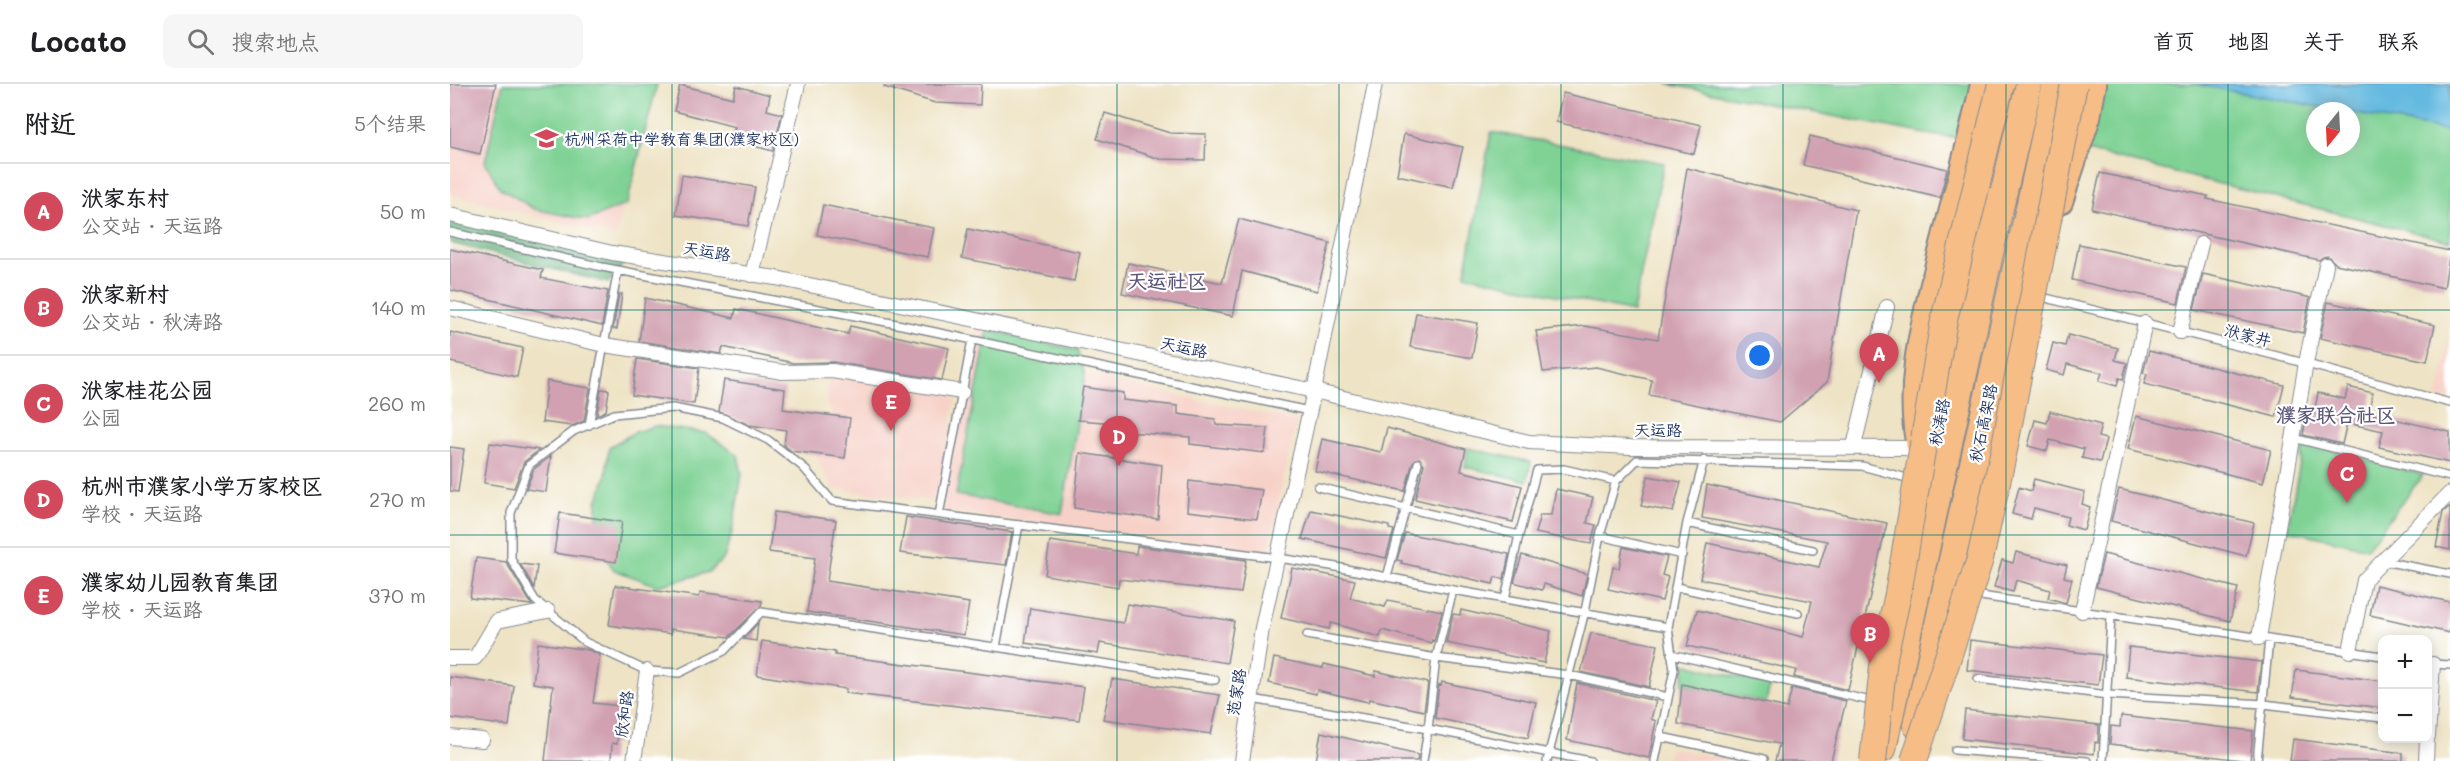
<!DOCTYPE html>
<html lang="zh">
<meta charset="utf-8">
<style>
body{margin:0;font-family:Mali,"LXGW WenKai TC",sans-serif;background:#f6f6f6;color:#202124}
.controls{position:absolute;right:18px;bottom:18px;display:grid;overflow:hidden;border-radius:12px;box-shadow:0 3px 15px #0003}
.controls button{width:54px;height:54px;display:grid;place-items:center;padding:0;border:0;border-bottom:2px solid #e0e0e0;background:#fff;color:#202124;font:30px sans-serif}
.compass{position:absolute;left:1856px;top:18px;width:54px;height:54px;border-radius:50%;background:#fff;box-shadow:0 3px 15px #0003;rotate:198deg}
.you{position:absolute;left:1310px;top:272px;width:21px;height:21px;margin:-15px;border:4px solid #fff;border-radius:50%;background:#1a73e8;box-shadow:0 0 0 9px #1a73e833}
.badge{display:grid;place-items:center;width:39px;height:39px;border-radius:50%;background:#d1495b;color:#fff;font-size:20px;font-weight:700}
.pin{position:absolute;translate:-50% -50px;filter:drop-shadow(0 2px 3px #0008)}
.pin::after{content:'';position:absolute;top:32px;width:21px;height:18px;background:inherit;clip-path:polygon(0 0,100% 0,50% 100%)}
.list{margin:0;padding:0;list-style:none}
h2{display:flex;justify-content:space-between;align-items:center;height:78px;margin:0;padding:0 24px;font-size:26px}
h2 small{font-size:20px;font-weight:400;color:#757577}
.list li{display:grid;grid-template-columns:39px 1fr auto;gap:18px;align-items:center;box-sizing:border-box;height:96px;padding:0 24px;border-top:2px solid #e0e0e0}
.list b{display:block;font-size:22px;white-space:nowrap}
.list p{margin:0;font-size:20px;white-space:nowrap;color:#757577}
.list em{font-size:20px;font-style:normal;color:#757577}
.icon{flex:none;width:33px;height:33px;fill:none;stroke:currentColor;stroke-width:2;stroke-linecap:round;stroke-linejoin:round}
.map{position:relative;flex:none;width:2000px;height:677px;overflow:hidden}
header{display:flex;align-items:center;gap:36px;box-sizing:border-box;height:84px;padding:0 30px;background:#fff;border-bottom:2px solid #e0e0e0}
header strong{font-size:28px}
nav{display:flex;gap:33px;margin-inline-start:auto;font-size:21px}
.search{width:420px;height:54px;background:#f6f6f6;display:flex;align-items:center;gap:15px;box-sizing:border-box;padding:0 21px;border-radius:12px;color:#757577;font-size:22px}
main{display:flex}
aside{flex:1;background:#fff}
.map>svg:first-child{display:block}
.built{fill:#f7d1c7}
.green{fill:#7fd294;stroke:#4d8079;stroke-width:1.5;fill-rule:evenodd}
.forest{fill:#67b47e;stroke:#41726e;stroke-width:1.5}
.water{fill:#63b9e0;stroke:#3f749f;stroke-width:1.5}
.building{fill:#d1a1b1}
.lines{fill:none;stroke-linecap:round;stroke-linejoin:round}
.lane-casing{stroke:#848991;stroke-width:10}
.street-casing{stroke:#848991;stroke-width:16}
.primary-casing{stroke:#848991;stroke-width:26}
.highway-casing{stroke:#848991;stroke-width:28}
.lane{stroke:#fff;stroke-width:7}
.street{stroke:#fff;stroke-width:14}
.primary{stroke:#f6be86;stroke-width:22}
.highway{stroke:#f6be86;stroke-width:26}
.highway-bridge-casing{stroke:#848991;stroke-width:28;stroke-linecap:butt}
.highway-bridge{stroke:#f6be86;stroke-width:26}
.grid{fill:none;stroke:#0f766e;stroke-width:1.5;stroke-opacity:0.55}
.labels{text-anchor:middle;stroke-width:4.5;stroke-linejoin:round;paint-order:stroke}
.poi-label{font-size:16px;fill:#1b2f5e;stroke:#fff;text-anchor:start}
.street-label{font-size:16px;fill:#1b2f5e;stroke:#fff}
.quarter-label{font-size:20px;font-weight:bold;fill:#5b577b;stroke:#fff}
</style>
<header>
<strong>Locato</strong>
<div class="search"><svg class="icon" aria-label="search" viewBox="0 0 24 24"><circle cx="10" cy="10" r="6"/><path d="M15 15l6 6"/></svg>搜索地点</div>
<nav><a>首页</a><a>地图</a><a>关于</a><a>联系</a></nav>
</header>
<main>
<aside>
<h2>附近<small>5个结果</small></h2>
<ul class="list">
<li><span class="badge">A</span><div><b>洑家东村</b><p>公交站 · 天运路</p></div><em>50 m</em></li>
<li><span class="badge">B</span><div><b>洑家新村</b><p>公交站 · 秋涛路</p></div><em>140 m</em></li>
<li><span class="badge">C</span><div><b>洑家桂花公园</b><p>公园</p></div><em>260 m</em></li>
<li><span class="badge">D</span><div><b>杭州市濮家小学万家校区</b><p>学校 · 天运路</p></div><em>270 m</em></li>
<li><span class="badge">E</span><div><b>濮家幼儿园教育集团</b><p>学校 · 天运路</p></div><em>370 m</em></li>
</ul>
</aside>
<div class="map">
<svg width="2000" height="677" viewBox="0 0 2000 677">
<rect width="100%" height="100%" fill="#fff"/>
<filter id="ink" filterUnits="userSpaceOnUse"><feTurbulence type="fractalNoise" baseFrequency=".0167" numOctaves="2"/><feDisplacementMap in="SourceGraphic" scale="12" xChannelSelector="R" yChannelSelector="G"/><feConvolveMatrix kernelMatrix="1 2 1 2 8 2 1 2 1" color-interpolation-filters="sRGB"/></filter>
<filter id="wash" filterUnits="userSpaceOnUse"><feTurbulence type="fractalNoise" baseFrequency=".008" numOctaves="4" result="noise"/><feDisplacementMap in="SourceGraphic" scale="24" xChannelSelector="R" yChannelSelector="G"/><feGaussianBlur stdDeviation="1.35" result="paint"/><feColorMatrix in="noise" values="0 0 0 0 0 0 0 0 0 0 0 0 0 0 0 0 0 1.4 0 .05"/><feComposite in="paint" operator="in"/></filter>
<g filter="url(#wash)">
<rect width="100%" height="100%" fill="#eee3c4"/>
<path class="built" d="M0,0H207L166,152L0,110Z
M527,243L627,266L636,291L846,337L818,469L493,427Z
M2000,250V316L1988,314Z
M379,288L506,312L487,417L384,405L366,373L375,364L384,341L383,329L377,322Z
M1221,664L1280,677H1217Z"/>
<path class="green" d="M53,0H207L177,120L138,136L84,125L50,104L35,78Z
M1217,0H2000V157L1637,67L1481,51ZM1865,27H1901V63H1865Z
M1041,48L1214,79L1183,228L1015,191Z
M538,246L627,266L635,291L612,430L506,411Z
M205,342L256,349L288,371L292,390L282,448L274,474L259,488L208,502L164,486L148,462L147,418L156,392L159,363L185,348Z
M1854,359L1973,391L1917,464L1837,446Z
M1018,364L1081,378L1077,397L1015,383Z
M1236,580L1320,601L1316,619L1232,600Z"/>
<path class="forest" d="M0,133L177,176L158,199L0,159Z"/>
<path class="water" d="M1744,0H2000V47Z"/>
<g id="blocks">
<path class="building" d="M0,0H46L30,70L0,63Z
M435,0H531L530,21L485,19L434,3Z
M230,1L283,14L286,2L320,11L317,26L332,30L323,67L281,56L285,43L224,27Z
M1113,9L1251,41L1244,70L1106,38Z
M655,29L720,49L756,50L755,76L710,75L647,55Z
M954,50L1013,63L1003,103L947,91Z
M1360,52L1497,85L1490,114L1353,81Z
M1237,84L1406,126L1377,298L1330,338L1199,311L1202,296L1146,283L1093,288L1086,247L1135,242L1208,255Z
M1650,89L1758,112L1757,115L2000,167L1994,204L1886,180L1878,172L1873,173L1869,176L1642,125Z
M232,91L305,103L298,142L226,131Z
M373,121L484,144L478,173L367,151Z
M789,135L880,159L867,207L792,187L783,232L672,209L678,179L772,199Z
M518,145L630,168L624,197L512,174Z
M1629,160L1736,183L1728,219L1622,196Z
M0,165L93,186L91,194L158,207L152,242L0,206Z
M1753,190L1857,213L1860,214L1853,249L1744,226Z
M169,210H172L167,245H163Z
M195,214L284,234L286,225L398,250L400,242L499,264L492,296L383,278L343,279L273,263L271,270L189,257Z
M1878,218L1985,241L1977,277L1870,254Z
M966,229L1028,239L1022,274L960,263Z
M0,248L73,264L67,293L0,278Z
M1618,251L1668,264L1665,276L1677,279L1673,295L1669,294L1667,302L1649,297L1652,289L1617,280L1614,291L1596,286L1603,259L1615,262Z
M1699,267L1834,301L1826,333L1694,300L1697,290L1693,289Z
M187,275L249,284L244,320L182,311Z
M274,296L335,305L333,325L400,334L395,374L341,367L334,361L336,346L299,341L269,328Z
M97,297L140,304L134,337L122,342L92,338Z
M633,303L673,309V316L728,322V330L765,335L766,341L818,344L815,369L740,360V353L666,347V339L628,336Z
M1898,303L1923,309L1918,329L2000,348V379L1929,363L1933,347L1897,339L1892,360L1853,351L1857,329L1864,330L1868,309L1895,315Z
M151,305L159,306L156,327L147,331Z
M1600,327L1651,341L1648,353L1656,355L1650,378L1632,374L1634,365L1600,356L1597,367L1578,362L1585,336L1597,339Z
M1686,332L1821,366L1813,399L1678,365Z
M937,344L1016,365L1011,387L1072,402L1063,438L965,415L974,380L969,374L963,378L955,407L865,387L872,355L931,368Z
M40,359L89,366L74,378L64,404L34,399Z
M0,363L14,365L8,408L0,407Z
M630,369L712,381L708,435L624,424Z
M101,372L96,408L76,405L84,385Z
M1198,392L1231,398L1223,428L1191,422Z
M1584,395L1635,408L1632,420L1640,423L1634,446L1616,441L1618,433L1584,424L1581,435L1562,430L1569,403L1581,407Z
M739,397L812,406L807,435L737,427Z
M1257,401L1437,439L1398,606L1344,593L1346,586L1237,562L1247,526L1353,553L1362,517L1250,495L1257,459L1369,483L1377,457L1252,434Z
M1106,405L1143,413L1137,439L1146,441L1141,460L1085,449L1090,431H1101Z
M1669,405L1804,439L1796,472L1661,437Z
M1999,423H2000V466L1986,463L1993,428Z
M861,426L939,442V445L944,446L936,474L852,455Z
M324,428L386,436L377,497L519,519L514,551L357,528L365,474L319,468Z
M110,429L172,438L166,478L104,469Z
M456,433L562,448L556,481L450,469Z
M955,449L1059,470L1054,495L1045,493L1043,500L951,479L952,477L947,476Z
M600,457L686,470L687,462L796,476L791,509L669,495L668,503L595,491Z
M1173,463L1217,473L1212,491L1218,493L1212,517L1158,505L1163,483L1169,484Z
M1566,468L1617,481L1614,493L1622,495L1616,519L1598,514L1600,506L1566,496L1563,508L1544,503L1552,476L1563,479Z
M1654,470L1788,504L1780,537L1646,503Z
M1072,471L1137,490L1132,512L1094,500L1092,506L1064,498Z
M26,474L56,478L82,521L20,514Z
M70,480L87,482L84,504Z
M842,484L905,496L900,514L935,523L938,516L992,527L984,557L982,556L981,559L932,546L930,553L881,539L879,545L831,534Z
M165,501L249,513L250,508L312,517L311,522L279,553L221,545V550L159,541Z
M1926,501L2000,518V549L1920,531Z
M677,520L784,537L777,579L650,559L648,570L575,559L580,524L673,539Z
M1011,526L1101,547L1094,579L996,559L1003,530L1010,531Z
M308,539L306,557L293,555Z
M1141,549L1208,561L1199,603L1131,588Z
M1520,556L1652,571L1648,601L1517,586Z
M312,557L385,568V571L634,603L629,636L395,609L396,605L307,591Z
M88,559L139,566L150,571L143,619L171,622L167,660L162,659L161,677H95L103,602L83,599Z
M1679,563L1811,578L1808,608L1676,593Z
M824,574L873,584L874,580L925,592L926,587L978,599L974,627L919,615L918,618L867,606L866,610L819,599Z
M1846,586L1932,597V624L1842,613Z
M0,593L64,602L59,642L0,634Z
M662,595L770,611L761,650L653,635Z
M992,598L1086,618L1078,654L985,634L989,601L991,602Z
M1127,599L1206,617L1201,635L1206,637L1199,674L1117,656Z
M1232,600L1337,624L1342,604L1396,617L1381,677H1325L1329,660L1228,640Z
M1515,626L1649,641L1648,659L1645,658L1644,670L1512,655Z
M1671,632L1803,647L1800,677L1660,660L1661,642L1670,643Z
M871,648L968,671L967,677H866Z
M1843,655L1953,669V677H1840Z"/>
</g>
</g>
<g filter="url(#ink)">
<use href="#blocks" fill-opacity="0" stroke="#848991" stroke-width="1.5"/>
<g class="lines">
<defs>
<path id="lane" d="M0,148L152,183L452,241L859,327
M1588,212L1835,274L2000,319
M139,341L168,186
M1843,354L2000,393
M1166,397L1114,385L1087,386L1069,451L1055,515L1218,543L1237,439L1254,376
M868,403L1069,451
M489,431L522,256
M1237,439L1363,466
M1150,452L1232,471
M1933,477L2000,490
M937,493L968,379
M1226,503L1348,529
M1524,511L1932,572
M1055,515L1003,506L986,574L1119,591L1218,613
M546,563L569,441
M1221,570L1425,618
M1983,580L2000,581
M1528,595L1658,611L1814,620L1932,634
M765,596L311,528L274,567L229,589L197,587L135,558L85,516L61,475V429L79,381L124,347L164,330L223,324L273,334L318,356L353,383L382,417L828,474L881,482L1003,506
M802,615L978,645L986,574L857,551
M1211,653L1314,675
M1505,666L1637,677
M973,677L978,645L1140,677
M1097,677L1135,527L1150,452L1166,397L1187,376L1412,382L1464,396
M1205,677L1224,586L1218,543
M1653,677L1661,532
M1807,677L1819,555"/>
<path id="street" d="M0,131L162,169L326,194L864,307L1079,358L1180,363L1468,364
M302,191L348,0
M0,224L154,261L333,288L382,287L512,308
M1730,248L1751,160
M1404,362L1437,223
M1632,527L1695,239
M1809,554L1856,279L1876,181
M1900,567L1914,496L2000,409
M0,574H25L47,537L98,527
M1978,652L1983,580
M0,653L32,656
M184,677L197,587
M792,677L812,544L864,307L925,0
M1976,677L1977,654"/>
<path id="primary" d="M1611,118L1639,33L1645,0
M1487,349L1510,231L1540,115
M1470,371C1452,303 1475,230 1491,164C1505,109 1520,55 1532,0
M1519,455L1537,382L1554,293"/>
<path id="highway" d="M1466,641L1606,0
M1433,665L1547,137L1579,0"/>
</defs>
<use href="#lane" class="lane-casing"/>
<use href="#street" class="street-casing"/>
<use href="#primary" class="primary-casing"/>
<use href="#highway" class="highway-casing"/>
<use href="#lane" class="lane"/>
<use href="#street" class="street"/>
<use href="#primary" class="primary"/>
<use href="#highway" class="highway"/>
<defs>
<path id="highway-bridge" d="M1423,677L1434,573L1448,510L1494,236L1551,0
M1464,677L1530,475L1554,366L1624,0"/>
</defs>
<use href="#highway-bridge" class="highway-bridge-casing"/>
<use href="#highway-bridge" class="highway-bridge"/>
</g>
</g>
<path class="grid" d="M222,0V677M444,0V677M667,0V677M889,0V677M1111,0V677M1333,0V677M1556,0V677M1778,0V677M0,226H2000M0,451H2000"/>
<defs>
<symbol id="school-bare" viewBox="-9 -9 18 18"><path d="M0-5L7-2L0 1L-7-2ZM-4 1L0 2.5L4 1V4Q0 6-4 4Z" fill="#d1495b" stroke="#fff" stroke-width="2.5" paint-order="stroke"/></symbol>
</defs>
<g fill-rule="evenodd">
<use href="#school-bare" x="80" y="38" width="33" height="33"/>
</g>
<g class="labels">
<g class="poi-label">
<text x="114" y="61">杭州采荷中学教育集团(濮家校区)</text>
</g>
<g class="street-label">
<text transform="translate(257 167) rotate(9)" y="6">天运路</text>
<text transform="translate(1798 251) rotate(14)" y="6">洑家井</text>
<text transform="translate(734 263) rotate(12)" y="6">天运路</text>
<text transform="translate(1489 338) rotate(-79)" y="6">秋涛路</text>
<text transform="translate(1533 339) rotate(-78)" y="6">秋石高架路</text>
<text x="1208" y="352">天运路</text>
<text transform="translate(786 608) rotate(-81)" y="6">范家路</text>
<text transform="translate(174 630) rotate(-82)" y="6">欣和路</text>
</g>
<g class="quarter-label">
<text x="717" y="204">天运社区</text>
<text x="1886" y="338">濮家联合社区</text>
</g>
</g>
</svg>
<div class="controls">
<button>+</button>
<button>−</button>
</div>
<svg class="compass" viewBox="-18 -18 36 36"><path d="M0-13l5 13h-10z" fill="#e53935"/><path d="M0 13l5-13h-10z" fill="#757577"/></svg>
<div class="you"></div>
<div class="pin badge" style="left:1429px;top:299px">A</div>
<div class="pin badge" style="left:1420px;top:579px">B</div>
<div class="pin badge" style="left:1897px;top:419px">C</div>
<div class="pin badge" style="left:669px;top:382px">D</div>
<div class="pin badge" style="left:441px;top:347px">E</div>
</div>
</main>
